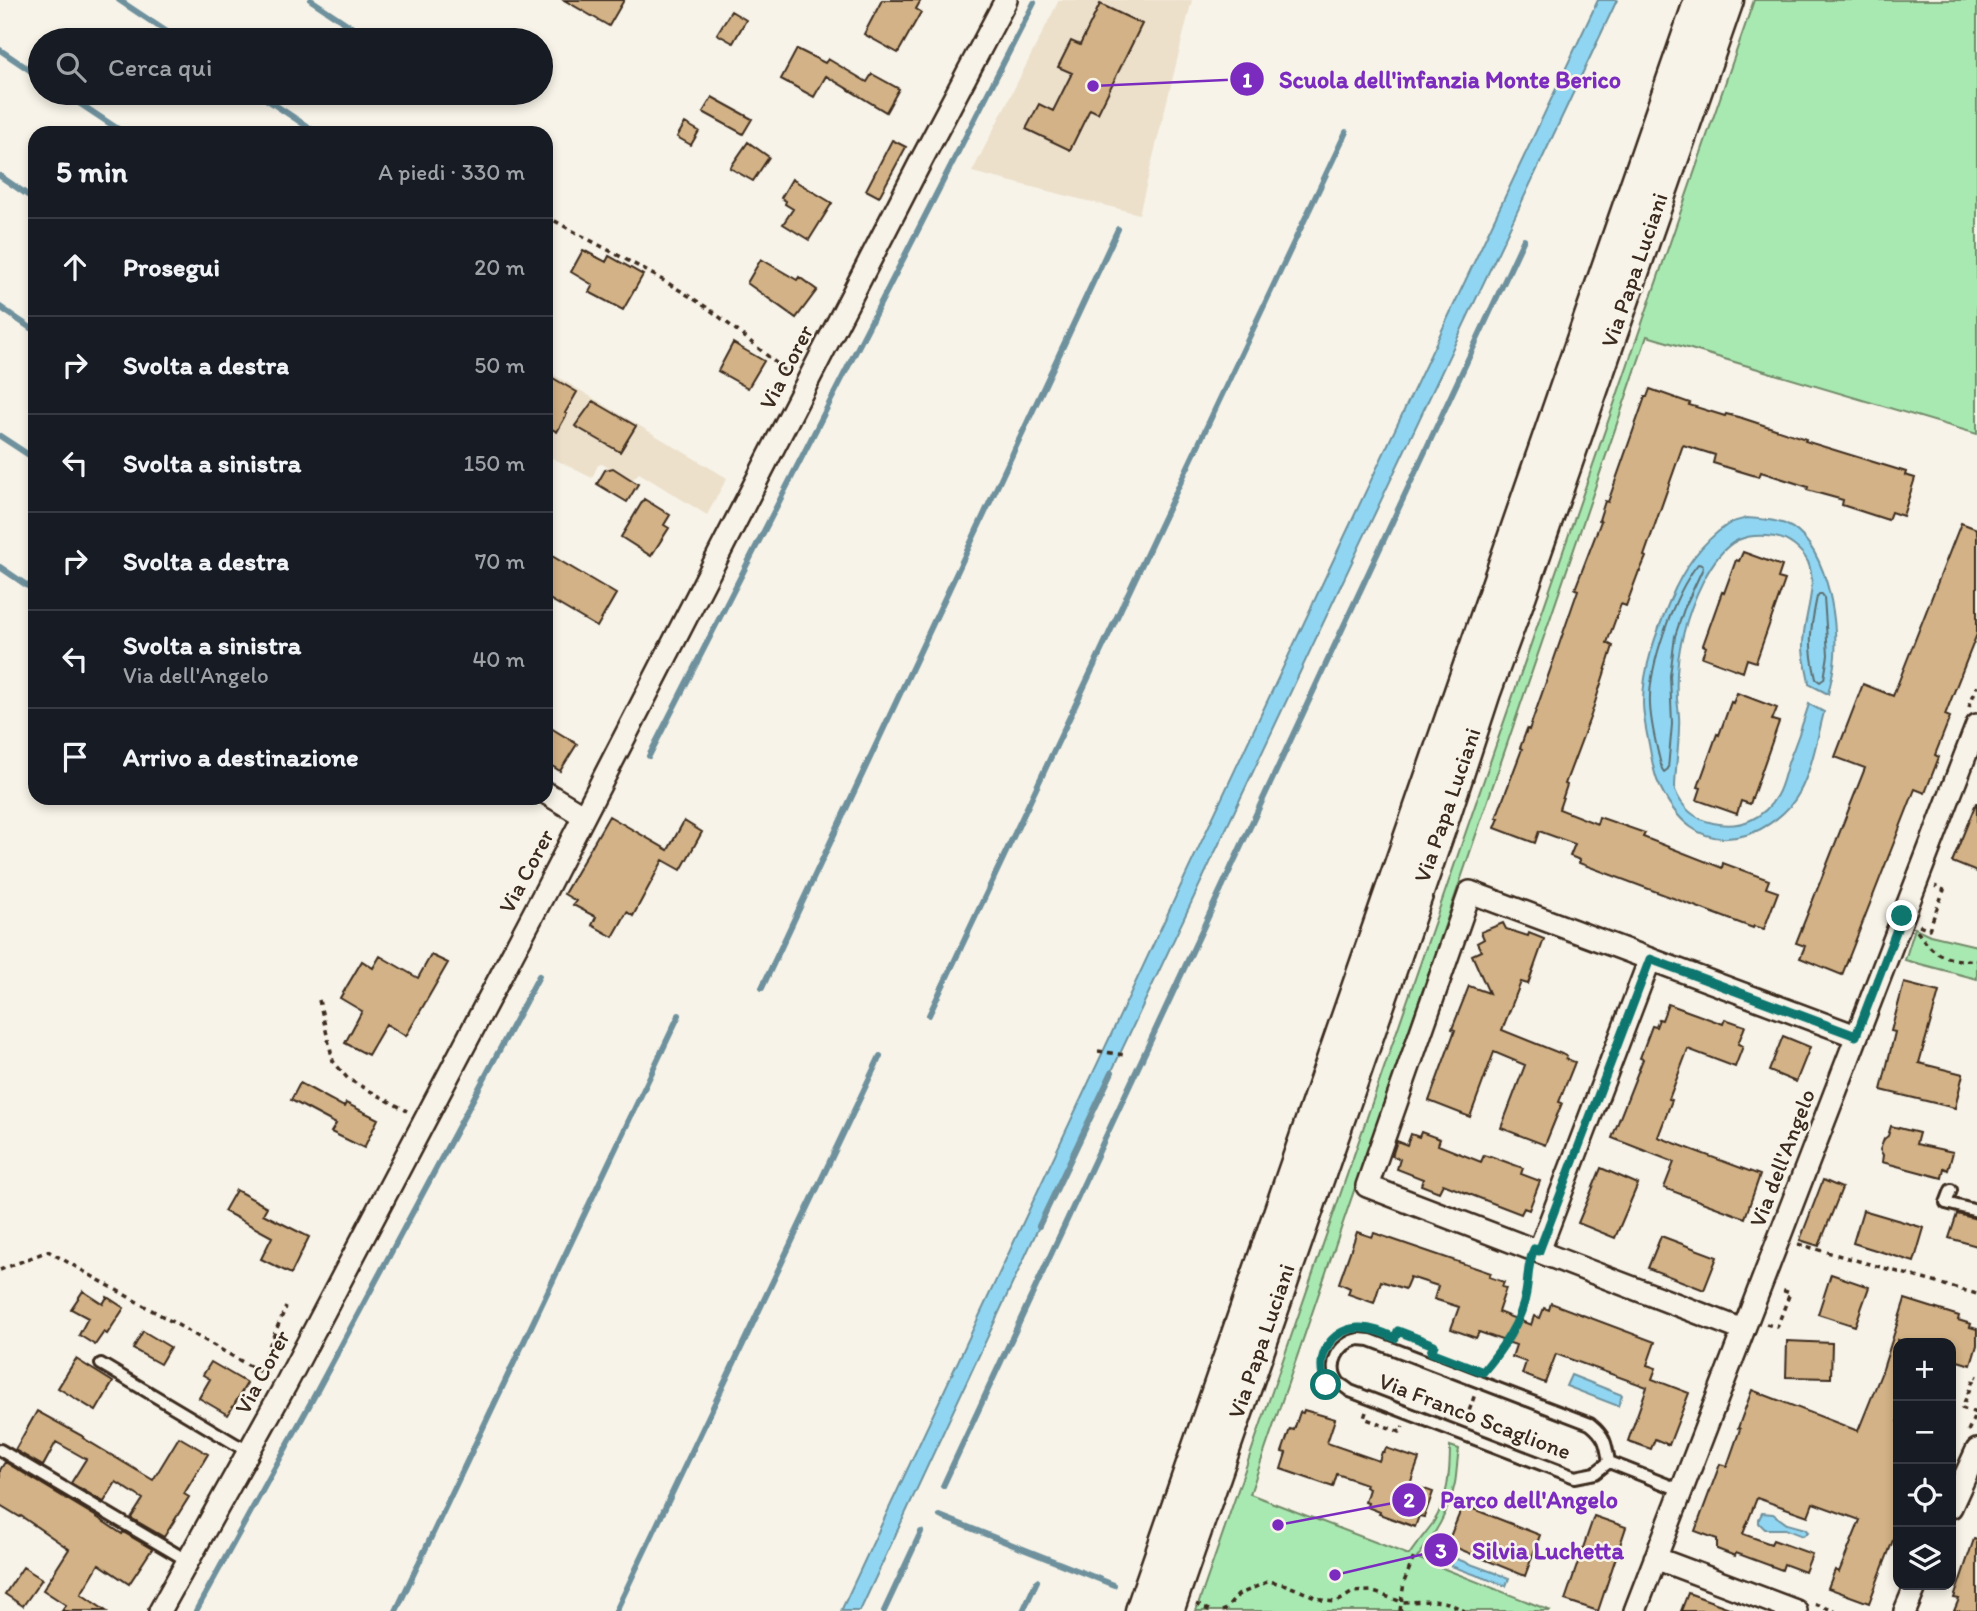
<!DOCTYPE html>
<html lang="it">
<meta charset="utf-8">
<style>
body{margin:0;font-family:Itim,sans-serif;background:#242831;color:#f1f3f6}
.controls{position:absolute;right:21px;bottom:21px;display:grid;overflow:hidden;border-radius:14px;box-shadow:0 4px 10px #0003}
.controls button{width:63px;height:63px;display:grid;place-items:center;padding:0;border:0;border-bottom:2px solid #363941;background:#171b24;color:#f1f3f6;font:35px sans-serif}
.stop{position:absolute;width:21px;height:21px;margin:-16px;border:5px solid #0f766e;border-radius:50%;background:#fff}
.stop.end{background:#0f766e;border-color:#fff;box-shadow:0 2px 7px #0008}
.list{margin:0;padding:0;list-style:none}
h2{display:flex;justify-content:space-between;align-items:center;height:91px;margin:0;padding:0 28px;font-size:30px}
h2 small{font-size:23px;font-weight:400;color:#9ea1a6}
.list li{display:grid;grid-template-columns:46px 1fr auto;gap:21px;align-items:center;box-sizing:border-box;height:98px;padding:0 28px;border-top:2px solid #363941}
.list b{display:block;font-size:26px;white-space:nowrap}
.list p{margin:0;font-size:23px;white-space:nowrap;color:#9ea1a6}
.list em{font-size:23px;font-style:normal;color:#9ea1a6}
.icon{flex:none;width:38px;height:38px;fill:none;stroke:currentColor;stroke-width:2;stroke-linecap:round;stroke-linejoin:round}
.map{position:relative;flex:none;width:1977px;height:1611px;overflow:hidden}
.search{position:absolute;background:#171b24;box-shadow:0 4px 10px #0003;left:28px;top:28px;width:525px;height:77px;display:flex;align-items:center;gap:18px;box-sizing:border-box;padding:0 24px;border-radius:38px;color:#9ea1a6;font-size:26px}
.panel{position:absolute;background:#171b24;box-shadow:0 4px 10px #0003;left:28px;top:126px;width:525px;height:679px;border-radius:21px}
.map>svg:first-child{display:block}
.built{fill:#ece0cb}
.green{fill:#a8e9b2;stroke:#728a68;stroke-width:2}
.water{fill:#90d6f2;stroke:#6e919d;stroke-width:2}
.lines{fill:none;stroke-linecap:round;stroke-linejoin:round}
.shore{stroke:#5d6f73;stroke-width:2}
.stream{stroke:#6e919d;stroke-width:6}
.building{fill:#d2b286;stroke:#3b2a1e;stroke-width:2}
.lane-casing{stroke:#3b2a1e;stroke-width:16}
.street-casing{stroke:#3b2a1e;stroke-width:26}
.secondary-casing{stroke:#3b2a1e;stroke-width:35}
.path{stroke:#3b2a1e;stroke-width:3.5;stroke-dasharray:5 5;stroke-linecap:butt}
.lane{stroke:#f7f3e8;stroke-width:10}
.street{stroke:#f7f3e8;stroke-width:21}
.secondary{stroke:#f7f3e8;stroke-width:30}
.route{stroke:#0f766e;stroke-width:9}
.labels{text-anchor:middle;stroke-width:5;stroke-linejoin:round;paint-order:stroke}
.street-label{font-size:23px;fill:#3b2a1e;stroke:#f7f3e8}
.leader{fill:none;stroke:#7b2cbf;stroke-width:2.5}
.callout-dot{fill:#7b2cbf;stroke:#f7f3e8;stroke-width:2.5}
.mark-label{font-size:21px;text-anchor:middle;font-weight:bold;fill:#fff}
.callout-label{font-size:24px;text-anchor:middle;font-weight:bold;fill:#7b2cbf;stroke:#f7f3e8;stroke-width:5;stroke-linejoin:round;paint-order:stroke}
</style>
<div class="map">
<svg width="1977" height="1611" viewBox="0 0 1977 1611">
<rect width="100%" height="100%" fill="#f7f3e8"/>
<filter id="ink" filterUnits="userSpaceOnUse"><feTurbulence type="fractalNoise" baseFrequency=".0143" numOctaves="2"/><feDisplacementMap in="SourceGraphic" scale="14" xChannelSelector="R" yChannelSelector="G"/><feConvolveMatrix kernelMatrix="1 2 1 2 8 2 1 2 1" color-interpolation-filters="sRGB"/></filter>
<g filter="url(#ink)">
<path class="built" d="M1059,0H1192L1139,214L972,172Z
M546,370L727,478L707,515L639,473L631,481L602,464L598,465L592,478L546,455Z"/>
<path class="green" d="M1754,0H1977V434L1647,336L1250,1494L1409,1555C1416,1544 1425,1534 1433,1523C1448,1500 1450,1472 1450,1446L1459,1449C1457,1460 1457,1472 1455,1483C1449,1512 1435,1534 1417,1558L1551,1611H1196Z
M1915,928L1930,935L1977,946V979L1905,960Z"/>
<path class="water" d="M1598,0H1617L1076,1147L860,1611H841L1339,548Z
M1747,518C1760,519 1773,519 1785,524C1826,542 1838,617 1835,656C1834,669 1831,682 1828,694L1809,684C1808,671 1803,660 1803,647C1802,619 1819,589 1808,562C1802,550 1788,539 1775,537C1763,535 1749,535 1738,540C1710,553 1690,607 1683,635C1677,656 1676,678 1677,699C1678,708 1680,717 1679,726C1679,747 1675,768 1675,790C1682,808 1694,819 1713,823C1740,829 1764,819 1777,795C1783,785 1785,771 1789,760C1797,741 1803,723 1809,704L1824,712C1817,739 1812,769 1799,793C1789,812 1766,829 1746,835C1700,848 1674,819 1657,780C1653,769 1651,755 1649,744C1646,730 1643,716 1643,702C1643,667 1657,631 1670,600C1682,571 1701,543 1727,525C1733,521 1741,520 1747,518Z
M1571,1375L1622,1395L1618,1406L1566,1386Z
M1762,1513L1773,1514L1787,1524L1805,1529L1808,1532L1803,1536L1785,1529H1765L1759,1523V1519Z
M1454,1558L1509,1578L1506,1586L1451,1566Z"/>
<g class="lines">
<path class="shore" d="M1698,564L1702,565L1703,568L1684,609L1675,636L1670,676L1672,724L1668,769L1664,772L1662,769C1657,748 1651,727 1650,705C1648,667 1674,594 1698,564Z
M1819,594H1822L1824,597L1828,655L1824,679L1820,682L1816,679C1808,644 1810,630 1817,597Z"/>
<path class="stream" d="M119,0L179,40
M311,0L371,40
M0,50L40,77
M64,93L124,133
M257,93L317,133
M0,176L35,200
M0,307L35,331
M0,436L35,459
M0,567L35,591
M649,756L1034,3
M762,988L1118,229
M929,1015L1346,132
M1039,1226L1112,1072
M943,1486L1524,239
M940,1516L1114,1585
M196,1611L310,1404L539,976
M396,1611L679,1015
M616,1611L880,1056
M884,1611L921,1532
M1023,1611L1037,1581"/>
</g>
<path class="building" d="M564,0H624L609,26Z
M882,0H921L916,9L921,12L898,53L864,34Z
M1100,4L1142,24L1098,113L1090,109L1070,150L1026,129L1039,104L1053,111L1072,73L1058,67L1071,41L1080,45Z
M731,11L746,20L733,43L717,34Z
M797,49L825,63L828,59L867,82L872,74L899,89L886,112L826,76L814,97L781,79Z
M712,97L752,119L743,134L703,112Z
M685,123L699,131L691,145L677,137Z
M892,140L906,147L879,197L866,190Z
M748,142L769,157L753,181L730,168Z
M792,179L832,203L809,240L783,224L793,209L785,204L786,201L781,198Z
M583,250L606,262L609,256L643,275L623,310L589,292L593,285L571,272Z
M761,259L797,280L799,277L817,290L796,318L747,283Z
M733,343L764,361L748,388L718,371Z
M546,374L577,392L565,413L567,414L557,432L546,426Z
M1650,389L1690,403L1689,405L1725,416L1726,414L1742,418L1806,439L1805,441L1906,472L1905,475L1915,478L1903,516L1891,512L1888,520L1842,505L1843,500L1807,490L1808,487L1761,472L1759,477L1713,463L1715,455L1683,445L1644,556L1646,557L1640,571H1639L1626,606L1621,604L1607,643L1613,646L1591,715L1565,784L1567,785L1559,809L1597,824L1599,817L1645,833L1643,837L1722,868L1723,863L1769,880L1766,888L1778,892L1764,929L1754,926L1753,928L1579,863L1580,860L1570,856L1575,844L1539,831L1535,843L1495,828L1499,818H1496L1522,749L1520,748L1527,729L1529,730L1553,662L1578,590L1575,589L1601,521L1599,520L1605,501L1608,502L1645,397H1647Z
M593,401L636,426L620,452L575,426Z
M613,468L638,484L627,502L597,484L605,470Z
M644,499L670,515L664,525L669,528L651,556L621,537Z
M1961,523L1977,529V634L1945,715L1950,717L1935,755L1939,757L1925,793L1915,789L1842,975L1800,958L1805,946L1796,943L1865,768L1835,757L1863,684L1893,696Z
M1743,552L1782,566L1778,578L1785,580L1756,662L1747,659L1743,672L1702,657L1706,647L1703,645L1722,592L1724,593L1736,560L1739,561Z
M552,556L616,594L597,627L546,597V566Z
M1737,693L1777,708L1772,720L1779,722L1750,804L1741,801L1737,814L1697,800L1701,788L1698,787L1717,734L1719,735L1731,702L1733,703Z
M546,725L577,744L560,771L546,762Z
M1976,803H1977V872L1952,862Z
M609,816L668,850L684,821L702,832L681,870L663,860L633,916L627,912L613,937L592,925L596,917L573,905L576,901L564,894Z
M1503,923L1506,929L1528,936L1529,933L1544,939L1528,984L1521,982L1502,1030L1567,1056L1566,1059L1575,1062L1559,1102L1562,1103L1545,1145L1501,1128L1525,1065L1494,1052L1470,1117L1429,1101L1455,1030L1452,1029L1469,986L1489,993L1472,955L1481,951L1477,943L1484,939L1481,932Z
M431,955L448,963L406,1036L386,1024L368,1055L345,1043L362,1011L340,998L362,961L373,968L380,956L418,978Z
M1904,983L1939,992L1919,1063L1963,1074L1955,1108L1881,1090L1895,1032L1891,1031Z
M1668,1004L1723,1024L1725,1019L1745,1026L1738,1044L1743,1046L1735,1067L1688,1049L1669,1099L1672,1100L1658,1137L1760,1175L1745,1218L1664,1188L1674,1162L1612,1138L1643,1059L1640,1058L1652,1026L1656,1027L1659,1019L1662,1020Z
M1783,1036L1810,1047L1796,1082L1769,1071Z
M300,1083L344,1107L346,1103L378,1119L364,1148L331,1132L336,1124L291,1100Z
M1891,1126L1919,1133L1916,1144L1953,1152L1948,1170L1944,1168L1942,1178L1882,1162L1883,1155L1880,1150L1884,1139L1888,1136Z
M1421,1132L1440,1139L1438,1145L1481,1162L1484,1155L1489,1157L1490,1156L1523,1168L1521,1174L1540,1181L1529,1210L1524,1208L1521,1214L1443,1184L1439,1192L1421,1185L1423,1179L1397,1169L1400,1159L1392,1156L1397,1141L1407,1145L1411,1134L1419,1137Z
M1601,1168L1638,1184L1615,1238L1578,1223Z
M1823,1180L1842,1188L1819,1246L1800,1240Z
M236,1190L267,1207L263,1214L309,1237L291,1274L261,1259L272,1237L224,1211Z
M1863,1210L1924,1228L1914,1262L1853,1243Z
M1957,1214L1977,1219V1246L1949,1238Z
M1357,1232L1372,1237L1374,1233L1491,1273L1489,1277L1504,1282L1502,1287L1506,1288L1498,1312L1531,1325L1534,1316L1540,1318L1544,1308L1549,1310L1551,1303L1655,1342L1647,1365L1656,1368L1652,1379L1689,1393L1669,1445L1655,1439L1651,1449L1628,1441L1647,1387L1556,1354L1545,1383L1522,1374L1526,1362L1512,1357L1516,1345L1479,1332L1476,1338L1451,1329L1459,1307L1434,1299L1438,1286L1410,1277L1405,1289L1381,1281L1374,1303L1348,1294L1350,1288L1339,1283Z
M1661,1236L1717,1257L1704,1290L1648,1268Z
M1831,1274L1869,1287L1855,1326L1818,1314Z
M83,1291L103,1304L107,1297L124,1308L107,1334L104,1332L95,1345L79,1335L88,1318L71,1309Z
M1905,1299L1959,1316L1958,1320L1971,1324L1970,1327L1977,1329V1345L1971,1365L1951,1359V1343H1907L1898,1340V1527L1869,1603L1828,1588L1835,1570L1839,1572L1860,1520L1813,1503L1808,1516L1757,1498L1743,1534L1771,1544L1773,1540L1812,1554L1805,1572L1784,1564L1782,1570L1736,1553L1735,1556L1717,1549V1539L1695,1531L1720,1464L1727,1466L1740,1429L1738,1428L1752,1390L1858,1431L1883,1369Z
M143,1331L170,1347L160,1364L133,1349Z
M1787,1341L1832,1343L1831,1378L1786,1377Z
M76,1359L113,1382L96,1411L58,1388Z
M211,1362L247,1383L228,1415L199,1398L210,1379L203,1375Z
M1304,1410L1335,1419L1327,1443L1379,1461L1382,1452H1384L1386,1448L1419,1459L1410,1484L1433,1492L1424,1517L1419,1516L1415,1527L1379,1514L1380,1512L1367,1507L1368,1503L1365,1502L1369,1489L1365,1487L1366,1484L1337,1474L1333,1487L1281,1469L1286,1453L1282,1452L1290,1429L1294,1430L1300,1412L1303,1413Z
M37,1411L84,1437L83,1438L153,1480L179,1437L208,1454L184,1494L189,1497L164,1537L131,1518L143,1499L116,1482L104,1502L71,1483L86,1459L56,1442L43,1466L15,1450Z
M5,1462L95,1516L122,1534L123,1532L152,1549L129,1584L99,1564L81,1594L106,1611H62L66,1605L43,1590L69,1549L21,1516L20,1517L0,1505V1470Z
M1463,1505L1540,1535L1525,1576L1447,1544Z
M1594,1516L1626,1527L1598,1611L1565,1600Z
M1974,1539L1977,1540V1611H1954L1959,1599L1954,1598Z
M23,1567L42,1579L23,1606L5,1594Z
M1688,1593L1732,1609V1611H1681Z"/>
<g class="lines">
<defs>
<path id="lane" d="M1951,1190L1946,1203L1977,1211
M1359,1339L1370,1340L1590,1424C1605,1436 1606,1443 1609,1462L1595,1473L1575,1477L1350,1391C1349,1390 1341,1384 1340,1384C1325,1366 1339,1342 1359,1339Z
M101,1364L237,1445L250,1450
M0,1450L188,1561
M1609,1462L1683,1491"/>
<path id="street" d="M546,793L584,816
M1539,1251L1650,959
M1743,1330L1367,1186L1470,892L1856,1036
M1951,1507L1977,1450
M1655,1558L1796,1611
M160,1611L285,1386L546,890L922,159L1006,0
M1635,1611L1977,725
M1905,1611L1916,1585"/>
<path id="secondary" d="M1141,1611L1700,0
M1168,1611L1442,823L1485,692L1521,594L1728,0"/>
</defs>
<use href="#lane" class="lane-casing"/>
<use href="#street" class="street-casing"/>
<use href="#secondary" class="secondary-casing"/>
<path class="path" d="M546,216C599,246 655,273 706,307C735,328 763,352 790,375
M1969,707L1977,686
M1919,925L1929,929L1944,890L1935,886
M1917,931C1935,957 1946,961 1977,960
M319,1000L333,1061L348,1079L407,1111
M1098,1051L1125,1055
M1798,1244L1977,1294
M0,1270L48,1251L269,1377
M1766,1324L1777,1327L1790,1293L1779,1289
M1397,1334L1398,1331L1434,1345L1433,1347
M1487,1368C1504,1346 1519,1323 1525,1295C1527,1286 1526,1277 1528,1268
M266,1375L264,1358L286,1307
M1366,1412L1364,1418L1400,1432L1403,1426
M1466,1420L1475,1394
M1968,1431L1976,1413L1962,1408L1975,1376L1977,1377
M1196,1604L1211,1611
M1815,1604L1835,1611
M1222,1611L1225,1610L1238,1595L1269,1581L1286,1585L1325,1601L1337,1602L1353,1592L1371,1591L1402,1602L1434,1601L1448,1603L1465,1611
M1400,1611L1404,1582L1414,1557"/>
<use href="#lane" class="lane"/>
<use href="#street" class="street"/>
<use href="#secondary" class="secondary"/>
</g>
</g>
<g class="lines" filter="url(#ink)">
<path class="route" d="M1326,1385C1314,1359 1329,1330 1358,1328C1371,1327 1384,1333 1395,1338L1398,1331L1434,1345L1431,1352L1483,1372C1502,1349 1521,1323 1526,1293C1529,1276 1527,1265 1534,1249L1539,1251L1650,959L1856,1036L1902,916"/>
</g>
<g class="labels">
<g class="street-label">
<text transform="translate(1634 270) rotate(-71)" y="8">Via Papa Luciani</text>
<text transform="translate(786 367) rotate(-63)" y="8">Via Corer</text>
<text transform="translate(1447 805) rotate(-71)" y="8">Via Papa Luciani</text>
<text transform="translate(526 871) rotate(-62)" y="8">Via Corer</text>
<text transform="translate(1782 1158) rotate(-69)" y="8">Via dell'Angelo</text>
<text transform="translate(1261 1341) rotate(-71)" y="8">Via Papa Luciani</text>
<text transform="translate(262 1372) rotate(-62)" y="8">Via Corer</text>
<text transform="translate(1475 1416) rotate(21)" y="8">Via Franco Scaglione</text>
</g>
</g>
<path class="leader" d="M1093 86L1247 79M1278 1525L1409 1500M1335 1575L1441 1550"/>
<g class="callout-dot">
<circle cx="1093" cy="86" r="7"/>
<circle cx="1278" cy="1525" r="7"/>
<circle cx="1335" cy="1575" r="7"/>
<circle cx="1247" cy="79" r="18"/>
<circle cx="1409" cy="1500" r="18"/>
<circle cx="1441" cy="1550" r="18"/>
</g>
<g class="mark-label">
<text x="1247" y="87">1</text>
<text x="1409" y="1507">2</text>
<text x="1441" y="1558">3</text>
</g>
<g class="callout-label">
<text x="1450" y="88">Scuola dell'infanzia Monte Berico</text>
<text x="1529" y="1508">Parco dell'Angelo</text>
<text x="1548" y="1559">Silvia Luchetta</text>
</g>
</svg>
<div class="controls">
<button>+</button>
<button>−</button>
<button><svg class="icon" aria-label="locate" viewBox="0 0 24 24"><circle cx="12" cy="12" r="6"/><path d="M12 2v4M12 18v4M2 12h4M18 12h4"/></svg></button>
<button><svg class="icon" aria-label="layers" viewBox="0 0 24 24"><path d="M12 4l9 5-9 5-9-5zM3 14l9 5 9-5"/></svg></button>
</div>
<div class="stop" style="left:1326px;top:1385px"></div>
<div class="stop end" style="left:1902px;top:916px"></div>
<div class="search"><svg class="icon" aria-label="search" viewBox="0 0 24 24"><circle cx="10" cy="10" r="6"/><path d="M15 15l6 6"/></svg>Cerca qui</div>
<section class="panel">
<h2>5 min<small>A piedi · 330 m</small></h2>
<ul class="list">
<li><svg class="icon" aria-label="ahead" viewBox="0 0 24 24"><path d="M12 20V5M6 11l6-6 6 6"/></svg><div><b>Prosegui</b></div><em>20 m</em></li>
<li><svg class="icon" aria-label="right" viewBox="0 0 24 24"><path d="M7 20v-9h11M14 6l5 5-5 5"/></svg><div><b>Svolta a destra</b></div><em>50 m</em></li>
<li><svg class="icon" aria-label="left" viewBox="0 0 24 24"><path d="M17 20v-9H6M10 6l-5 5 5 5"/></svg><div><b>Svolta a sinistra</b></div><em>150 m</em></li>
<li><svg class="icon" aria-label="right" viewBox="0 0 24 24"><path d="M7 20v-9h11M14 6l5 5-5 5"/></svg><div><b>Svolta a destra</b></div><em>70 m</em></li>
<li><svg class="icon" aria-label="left" viewBox="0 0 24 24"><path d="M17 20v-9H6M10 6l-5 5 5 5"/></svg><div><b>Svolta a sinistra</b><p>Via dell'Angelo</p></div><em>40 m</em></li>
<li><svg class="icon" aria-label="arrive" viewBox="0 0 24 24"><path d="M6 21V4h12l-3 4 3 4H6"/></svg><div><b>Arrivo a destinazione</b></div></li>
</ul>
</section>
</div>
